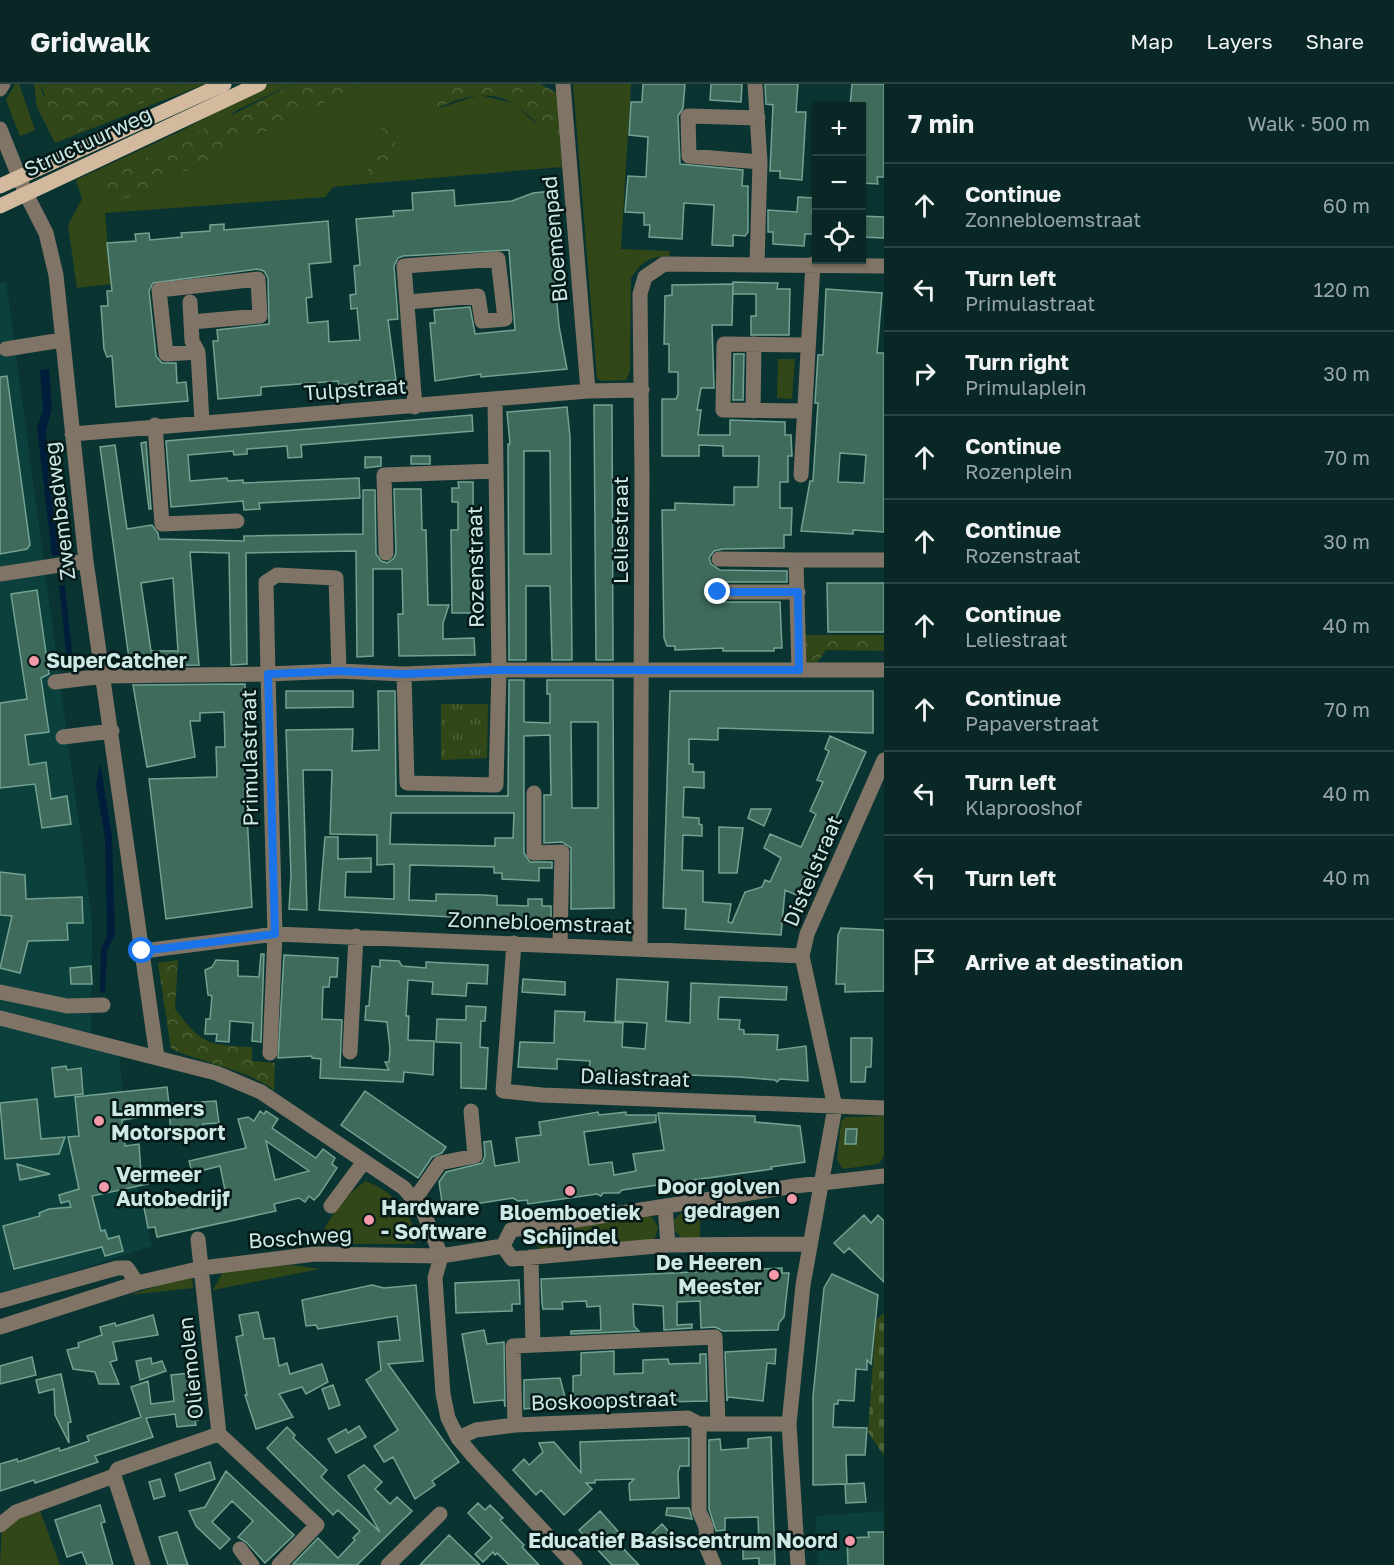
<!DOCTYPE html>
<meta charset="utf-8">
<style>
body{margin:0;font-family:"Golos Text",sans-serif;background:#112f2d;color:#f1f3f6}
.controls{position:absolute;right:18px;top:18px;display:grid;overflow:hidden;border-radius:0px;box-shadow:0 2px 4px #0004}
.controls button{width:54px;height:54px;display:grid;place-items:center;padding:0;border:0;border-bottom:2px solid #294442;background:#082725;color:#f1f3f6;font:30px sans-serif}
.stop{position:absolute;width:18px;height:18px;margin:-14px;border:4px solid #1a73e8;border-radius:50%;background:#fff}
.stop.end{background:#1a73e8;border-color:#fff;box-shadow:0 2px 6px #0008}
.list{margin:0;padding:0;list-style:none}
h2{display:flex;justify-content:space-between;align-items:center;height:78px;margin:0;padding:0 24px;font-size:26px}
h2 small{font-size:20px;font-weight:400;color:#98a5a7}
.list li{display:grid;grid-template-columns:39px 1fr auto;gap:18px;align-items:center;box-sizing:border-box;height:84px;padding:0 24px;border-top:2px solid #294442}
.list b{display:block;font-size:22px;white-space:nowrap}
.list p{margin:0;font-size:20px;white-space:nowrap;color:#98a5a7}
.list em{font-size:20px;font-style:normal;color:#98a5a7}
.icon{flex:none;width:33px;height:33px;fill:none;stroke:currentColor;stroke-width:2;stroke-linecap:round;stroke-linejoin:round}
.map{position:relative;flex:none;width:884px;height:1481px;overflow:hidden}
header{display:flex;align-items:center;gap:36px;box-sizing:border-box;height:84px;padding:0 30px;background:#082725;border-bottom:2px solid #294442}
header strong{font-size:28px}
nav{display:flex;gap:33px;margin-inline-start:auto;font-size:21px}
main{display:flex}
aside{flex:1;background:#082725}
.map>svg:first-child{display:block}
.built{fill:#0b403d}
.grass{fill:#324718}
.forest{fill:url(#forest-crowns)}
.cemetery{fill:url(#cemetery-stones)}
.park{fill:url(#park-tufts)}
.water{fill:#001e3b}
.building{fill:#3e6b5b;stroke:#74a291;stroke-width:1.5;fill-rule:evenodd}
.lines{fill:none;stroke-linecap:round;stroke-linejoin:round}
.minor{stroke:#807466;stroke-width:15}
.major{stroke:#d3ba9f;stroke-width:15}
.route{stroke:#1a73e8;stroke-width:8}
.poi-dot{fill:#f39aa8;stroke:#041918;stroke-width:2}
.labels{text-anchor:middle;stroke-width:5;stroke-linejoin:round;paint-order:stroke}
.street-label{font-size:21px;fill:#cde8e5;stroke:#041918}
.poi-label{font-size:21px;font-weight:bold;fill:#cde8e5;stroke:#041918;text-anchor:start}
</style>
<header>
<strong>Gridwalk</strong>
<nav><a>Map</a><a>Layers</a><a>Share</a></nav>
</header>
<main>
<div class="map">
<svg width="884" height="1481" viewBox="0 0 884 1481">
<defs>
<pattern id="forest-crowns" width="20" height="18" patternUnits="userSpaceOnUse" patternTransform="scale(1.5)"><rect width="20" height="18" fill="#324718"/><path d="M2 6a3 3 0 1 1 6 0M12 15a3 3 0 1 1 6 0" fill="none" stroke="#4e6239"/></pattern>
<pattern id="cemetery-stones" width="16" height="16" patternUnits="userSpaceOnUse" patternTransform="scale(1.5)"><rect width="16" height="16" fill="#324718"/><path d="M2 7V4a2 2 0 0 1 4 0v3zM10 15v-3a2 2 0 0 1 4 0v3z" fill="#4e6239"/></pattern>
<pattern id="park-tufts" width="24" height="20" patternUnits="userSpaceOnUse" patternTransform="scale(1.5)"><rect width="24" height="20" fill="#324718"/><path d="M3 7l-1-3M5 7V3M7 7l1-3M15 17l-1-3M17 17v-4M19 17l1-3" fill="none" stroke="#4e6239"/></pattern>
</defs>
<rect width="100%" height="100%" fill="#0a3431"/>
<path class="built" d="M6,197L92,836L91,961L119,969L129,1072L152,1162L0,1211V199Z
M884,1427V1481H818L816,1432Z"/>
<path class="grass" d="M15,0H19L35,46L20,52L6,16Z
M34,0H41L42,9L73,50L184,0H205L55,59L37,23Z
M268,0H293L237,26L134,112L363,0H462L446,6L419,36L431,27L479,11L513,19L535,39L560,51L562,83L385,98L397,54L382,43L363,100L333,103L325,113L105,129L111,200L77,204L68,141L82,115L76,96L181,47Z
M573,0H631L621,165L670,167L669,172C650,172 641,178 631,194L630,288L626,296L601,297L597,294Z
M778,275H795L792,315L777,314Z
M884,1032V1072L879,1080L843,1085L837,1076L841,1037L846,1033Z
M366,1097C393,1108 411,1127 418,1156L414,1160H317C326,1138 346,1109 366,1097Z
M700,1123V1156L681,1153L675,1147L674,1136L681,1129Z
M635,1130L652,1133L658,1143L655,1154L640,1160L543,1167L535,1160V1151L540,1145Z
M292,1181L320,1185L213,1206L224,1186Z
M192,1192L193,1204L128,1211L188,1193Z
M39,1424L60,1481H0L2,1442Z"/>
<path class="forest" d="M41,0H184L73,50L51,30Z
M293,0H363L134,112L109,118L105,111V100L114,91Z
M462,0H540L557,9L560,51H551C539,42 528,30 515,21C487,0 443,18 419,36L412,28L446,5Z
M382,43L397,54L385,98L363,100Z
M802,551H884V567L826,566L816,580L801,578Z
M178,876L175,925C202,961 208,961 252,963V977L275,979L274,1006C243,984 206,980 171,965L158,879Z"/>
<path class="cemetery" d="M884,1229V1372L868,1348L876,1236Z"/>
<path class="park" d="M441,620H488L487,674L441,676Z"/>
<path class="water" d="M49,285L52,324L46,347L49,400L61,472L52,471L37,344L43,326L40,286Z
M65,501L73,579L68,585L59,502Z
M100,679L112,751L115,851L107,867L105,908L100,909L101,865L107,851L105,754L96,701Z"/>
<path class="building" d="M643,0H685L683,24L678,32L680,80L743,86L742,102H748V148L745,152L733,151V162L712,161L714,121L684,119L682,155L649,153L650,141H644V129L625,128L628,92L646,93L648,53L629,51L631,18H642Z
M711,0H742L741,18L710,16Z
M765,0H798L796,28H806L802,96L780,94V87H770L773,21L766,20Z
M852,0H884V93H877L878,100L861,99V22H850Z
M454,106L455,122L512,117L533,109L552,107L555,143L561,142L563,164L552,165L559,242L567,285L481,293V290L435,297L430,239H435L434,226L470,223L475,250L515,246L509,166L403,172L398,174L394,182L398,235L388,236L396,296L339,301L338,297L261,303V311L218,315L213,257H218L217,246L269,240L268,194L264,187L257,185L153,199L149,207L156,272L162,279H176L177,299L186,298L188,317L116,323L112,272L107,273L104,265L101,222H108L107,207H112L107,159L136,157L135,150L149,149L150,156L182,153L181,149L210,147V141L224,140V146L328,137L331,178L309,180L312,213L306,214L308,239L328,237L329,258L360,256L357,224L351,225L350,211L356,210L354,182L360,181L356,135L394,132L393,127L413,126L412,109Z
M798,113L814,114L812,129H816V150H805L804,162L773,160V148H768V126L797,128Z
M861,132L884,133V154L861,153Z
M733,198L778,199L777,205H790L789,251H751V232H756V210H733Z
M733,200L732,241H712L714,304H701L697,326H701L698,351H730V336L785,338V351H791L792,372H788V398H780V424H792L791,451H784V464L723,465L714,467L709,474L711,480L720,486L787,487V498H717L710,503L708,509L710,513L717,518H780L782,564H774V567H723V564L675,566V562H667L664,554L662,426H675V419L734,421V403H758L759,372H723V362L699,361V372H662V315H676L678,310V288H669V260H664L665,212L672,211V201Z
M826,205L882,209L877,269H884V448L853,446V450L801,447L810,397H813L818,319H815L818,271H823ZM840,369L866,371L864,399L838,398Z
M734,270H744L743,316H733Z
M7,292L30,461L27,465L0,470V293Z
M594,321H612L613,576H596Z
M567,323L570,353L572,576H552L550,502H526V576H509L508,360H510L507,328ZM524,367H550L551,470H524Z
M472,331L473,347L301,361L302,373L288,374L287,362L247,365V370L234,371L233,367L188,371L190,397L227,394L228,397L243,396V399L359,394L360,414L259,419L260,425L244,426L243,417L171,423L166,357Z
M146,358L151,425H149L141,359Z
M115,361L127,445L152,441L158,449L159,455L244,457V452L363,450V406H375L376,470L381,477L387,479L394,474L396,469L394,405H421L422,446H426L428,521H449L443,539V555L474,554L475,571L399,572L398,530H403L402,485H373V572L357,573L356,467L246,469L247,580L231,581L229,469L190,468L199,581L130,582L100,363ZM173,494L178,567H151L141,499Z
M411,372H430V380H411Z
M365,373H381V382L365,384Z
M458,398H473L474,529H452L451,446H458V418H452V404H459Z
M827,499H884V548H828Z
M37,506L49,590L41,594L49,648L25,651L29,681L46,678L51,715L67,712L71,740L42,744L35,700L0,704V619L27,615L11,510Z
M509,596H524V638L550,639V610H547V596H613L614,824L571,825V764L562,758L544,759V711H551L550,651L524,652V769L530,778H552V784H539V797L502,795V789H494V783L410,781L409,816L436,817V810L484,811L497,812V821L528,822V815H542V822H551V838L319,826L325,753H338V775L371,774V788H346L345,813L394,815V780L377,781V751L330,750L332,686H303L307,826L289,825L291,791L286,646L353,645L352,667L379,666L378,607H395L396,712H508ZM571,638H598V724H572ZM391,729H514L513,754H495V762L390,760Z
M245,600V693L252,823L166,835L149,695L217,693L216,663H225L224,628L200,629V637H190L195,673L147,683L133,601Z
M286,607H353V623L286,624Z
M670,607H873V649L718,644V656L689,655V680H693V688H704V704L684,703L683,733L699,734V740L702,741V752L683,751L682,786L703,787V818L731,820L728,838L732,839L745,808L762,803L765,796L770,798L781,774L764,764L770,750L801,763L816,730L810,727L823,698L817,696L829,667L825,665L830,652L866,668L801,813L785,806L781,851L685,845L686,825L663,824Z
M751,725H771L764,742L748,734Z
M719,743L743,744L737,789H719Z
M0,788L25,791L26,815L82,813L83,839H67L68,856L28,857L20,889L0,884L12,832L0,831Z
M841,844L884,846V907L845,908V900H836L838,851Z
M261,870H264L261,958L252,957L253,939L230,937L229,958L216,957L217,950H205L206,935H210L212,912L208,911L205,886L212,883L216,876L238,877V892L259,893Z
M284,871L338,874L337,893H330L329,903H323L322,935L342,936L340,983L389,986L385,978H389L390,965L387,938L365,936L366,922H369L372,882L380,883V876L399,877L402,882L426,884V878L488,881L487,900L467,899L466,912L432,910L433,898L408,896L406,932H409L408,956L434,957L433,991L404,988L403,998L320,994L321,975L312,974V972L278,974Z
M91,882L92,900H71L70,884Z
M523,895L565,898V911L522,908Z
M617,895L668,898L666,937L690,939L691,899L787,903L786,916L719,913L718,935L740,936L739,945L744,946V950L778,951L777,966L806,962L808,997L780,995L777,998L775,996L739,993L589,987L590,977L557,975V985L518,983L520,958L554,959L555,927L585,928L584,937L623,939L622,963L645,965L647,939L615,937Z
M466,922L486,923L485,937H481L480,963L488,964L486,1005L461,1004V959L436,958L437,935L466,936Z
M851,954H872L871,983H866L865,998H851Z
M66,982L67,986L81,984L83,1010L55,1013L52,984Z
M167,1003L169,1020L216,1017L219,1039L203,1040L204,1044L171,1047L169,1029L122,1036L125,1062L139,1060L141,1088H145L148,1100L92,1112L101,1147L105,1146L108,1155L119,1152L123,1167L105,1172L102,1163L14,1185L3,1142L40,1132L39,1129L49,1125L71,1123L69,1117L61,1119L59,1111L79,1105L68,1053L79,1052L75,1013Z
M365,1007L446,1063L442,1069L432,1073L418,1094L341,1041Z
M37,1015L41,1055L65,1053L59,1070L5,1075L0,1019Z
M260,1027L264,1030L266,1027L278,1035L272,1044L316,1074L323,1065L335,1074L332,1080L337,1084L319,1111L314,1116L309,1112L305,1118L299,1114L274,1120L276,1127L157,1153L155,1143L148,1144L142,1114L155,1123L180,1117L179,1114L225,1106L220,1082L192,1089L189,1077L246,1064L238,1035L248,1033L254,1037ZM266,1057L309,1087L275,1096Z
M598,1028L599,1031L626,1028V1031H656V1038L584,1048L589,1081L612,1078L614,1091L636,1087L633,1070L664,1066L658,1029L755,1032V1038L800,1042L805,1078L771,1083L772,1085L622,1106L619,1109H603L601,1112L597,1110L528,1120L527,1116L518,1117L513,1114L443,1125L439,1098L446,1088L482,1079L485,1072L484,1058L491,1057L495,1082L519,1078L516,1054L541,1051L539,1038Z
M846,1045H857L856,1060H845Z
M17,1080L50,1090L20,1096Z
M864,1131L871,1139L878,1131L884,1137V1198L849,1164L844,1169L834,1159Z
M782,1184V1189H789L784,1233L779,1239L778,1246L723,1247L715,1243L701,1244L700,1217L677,1218V1241L692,1240V1244L664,1246L663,1222L633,1220L634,1242L639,1247L571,1250V1247L601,1246L600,1222L587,1223L586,1217L562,1218L563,1225H543L542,1219L541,1195Z
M832,1190L878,1211L871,1280L867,1276V1286L856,1285L854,1317L838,1316V1320H834L833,1343L867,1344L865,1371H846L847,1400L864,1399L866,1418L846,1419L845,1400L813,1401V1312L824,1204Z
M519,1196L520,1220H512V1227L456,1229L455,1199Z
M372,1201L384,1204L416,1201L423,1277L388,1280L459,1378L432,1397L435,1401L415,1415L393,1373L384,1378L374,1362L398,1346L366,1296L381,1286L378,1258L400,1256L397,1232L318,1245L316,1241L306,1242L302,1216Z
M258,1228L264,1255L274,1254L279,1282L287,1279L290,1290L322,1280L328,1298L306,1310L302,1303L279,1310L293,1333L256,1345L245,1311H247L236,1253L243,1251L239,1231Z
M153,1231L158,1251L113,1258L117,1276L110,1278L119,1300H99L95,1288L73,1285L67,1266L79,1263L78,1259L102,1251L100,1243L115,1239L116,1242Z
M484,1246L487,1260L504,1258L505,1323L504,1316L474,1319L462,1250Z
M776,1265L775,1280L767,1279L763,1317L728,1313L727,1317L725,1268Z
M614,1267V1290L643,1289V1276L668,1275L669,1280L700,1279V1270H706L707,1317L573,1320V1292L581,1291V1269Z
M32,1273L36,1291L0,1300V1282Z
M151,1274L152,1280L162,1277L166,1287L140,1296L136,1277Z
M190,1289V1294H193L198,1336H195L196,1341L177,1343L175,1330L146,1334L153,1353L95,1372L98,1378L35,1399L34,1396L0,1407V1380L17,1375L18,1378L59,1364L60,1367L89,1357L87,1352L141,1333L131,1303L148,1297L151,1320L174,1317L171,1291Z
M61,1290L71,1338L68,1339L69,1359L55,1331L54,1305L39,1309L36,1296Z
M560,1294L567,1321L524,1325V1296Z
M333,1301L340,1321L329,1325L322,1305Z
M359,1342L366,1353L336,1369L328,1355L346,1345L348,1349Z
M287,1343L295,1351L293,1354L327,1386L321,1393L380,1448L348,1392L364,1381L382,1398L375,1405L390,1420L397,1413L412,1427L357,1481L293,1480L318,1454L338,1474L355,1456L353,1454L360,1447L338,1426L333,1431L267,1364Z
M771,1353L775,1481H759V1474L743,1475V1463L759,1462L758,1433L725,1434V1446L716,1447L709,1425V1356L720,1355L721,1366L748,1364V1355Z
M689,1354V1382H680L678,1388L679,1414L630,1416L629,1400L634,1395L595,1396V1399H586L592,1405L564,1431L541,1406L536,1411L513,1386L524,1375L529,1381L543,1368L539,1359L554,1358L581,1389L580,1358Z
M210,1378L215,1395L180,1407L175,1390Z
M226,1387L294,1451L265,1479L247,1459L238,1453L253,1437L232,1417L212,1438L230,1455L220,1465L196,1442L189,1427L205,1423Z
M160,1395L165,1412L154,1415L149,1398Z
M478,1419L485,1426L490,1421L503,1434L500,1436L524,1461L522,1463L539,1481H509L497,1469L495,1471L493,1468L483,1478L475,1470L492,1454L468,1429Z
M100,1421L105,1438L101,1439L113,1481H87L82,1468L67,1473L55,1436Z
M667,1424H689L692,1435L666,1431Z
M600,1427L623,1453L617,1458L639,1481H612L579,1446Z
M662,1440L670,1449L655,1463L647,1454Z
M177,1448L185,1473L188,1481H168L163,1466L159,1453Z
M868,1448H884V1481H848L847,1454L869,1453Z
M449,1451L480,1481H420Z"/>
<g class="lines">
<path class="minor" d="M563,0L588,307
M755,0L760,78L757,181
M0,5L3,0
M758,34L688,32L689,72L760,78
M0,45L26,110L46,149L56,191L86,477L157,973
M190,218L192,257L198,268L202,338
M408,218L478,212L482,237L505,235L498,175L404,182L415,323
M191,238L260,232L258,195L159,206L166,270L198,268
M6,265L62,256
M753,327L754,260
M804,327L723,326L724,260L807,261
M155,341L162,440L237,437
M72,350L588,307L642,306
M801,391L813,180
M386,469L384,391L496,387
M719,475L796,476L799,586
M796,476H884
M0,490L86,477
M277,491L336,494L339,587L268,590L266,498Z
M718,508H798
M339,587L404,590L499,586H884
M404,590L407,699L496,701L499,586L495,316
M55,598L104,592L268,590L275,850L270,969
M63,653L112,647
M534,709V769L562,768L560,860
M514,859L503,1007L542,1011L884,1024
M640,864L642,393L640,210L645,193L664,180L884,182
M143,867L275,850L802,872
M0,908L67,922L103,921
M0,934L216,989L261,1008L404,1104L423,1127L441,1172
M350,968L356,852
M415,1115L440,1079L475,1072L471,1027
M331,1122L363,1079
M665,1122L668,1161
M503,1162L511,1146L795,1102L884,1092
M503,1162L512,1175L668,1161L809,1160
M441,1172L435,1194L443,1310L448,1334L458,1354L473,1372L575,1481
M531,1173L533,1261
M0,1217L117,1184H127L137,1199
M0,1243L137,1199L202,1184L315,1170L441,1172L503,1162
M699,1340V1427L706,1443L707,1464L714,1481
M515,1341L513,1262L715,1253L718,1340
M219,1350L317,1441L279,1481
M458,1354L476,1346L515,1341L688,1334L699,1340H789
M0,1441L16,1428L114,1392
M240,1465L252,1481
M143,1481L114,1392L118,1385L219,1350L198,1155
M388,1481L440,1430
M798,1481L789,1340L803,1201L835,1023L802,872L807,850L884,676"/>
<path class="major" d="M0,102L224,0
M0,122L259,0"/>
</g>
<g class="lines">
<path class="route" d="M142,867L275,850L268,590L339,587L404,590L499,586H799L798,508H718"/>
</g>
<g class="poi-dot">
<circle cx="34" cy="577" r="6"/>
<circle cx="99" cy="1037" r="6"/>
<circle cx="104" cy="1103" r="6"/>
<circle cx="570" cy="1107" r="6"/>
<circle cx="792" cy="1115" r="6"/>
<circle cx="369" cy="1136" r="6"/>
<circle cx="774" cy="1191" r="6"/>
<circle cx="850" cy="1457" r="6"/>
</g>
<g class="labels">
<g class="street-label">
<text transform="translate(88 58) rotate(-25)" y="7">Structuurweg</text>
<text transform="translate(555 155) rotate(-95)" y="7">Bloemenpad</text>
<text transform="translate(355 306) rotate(-4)" y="7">Tulpstraat</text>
<text transform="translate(60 427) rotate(-97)" y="7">Zwembadweg</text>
<text transform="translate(621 446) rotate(-90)" y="7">Leliestraat</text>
<text transform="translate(476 483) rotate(-91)" y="7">Rozenstraat</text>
<text transform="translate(250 674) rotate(-91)" y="7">Primulastraat</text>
<text transform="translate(813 787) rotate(-67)" y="7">Distelstraat</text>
<text transform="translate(540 839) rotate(2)" y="7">Zonnebloemstraat</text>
<text transform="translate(635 994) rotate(2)" y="7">Daliastraat</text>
<text transform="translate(300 1154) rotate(-4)" y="7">Boschweg</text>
<text transform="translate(191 1284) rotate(-96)" y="7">Oliemolen</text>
<text transform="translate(604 1317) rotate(-2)" y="7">Boskoopstraat</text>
</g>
<g class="poi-label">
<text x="46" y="584">SuperCatcher</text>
<text x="111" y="1032">Lammers<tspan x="111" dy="24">Motorsport</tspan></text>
<text x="116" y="1098">Vermeer<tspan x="116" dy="24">Autobedrijf</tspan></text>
<text x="780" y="1110" text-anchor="end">Door golven<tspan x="780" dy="24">gedragen</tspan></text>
<text x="381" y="1131">Hardware<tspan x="381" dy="24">- Software</tspan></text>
<text x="570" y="1136" text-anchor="middle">Bloemboetiek<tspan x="570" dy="24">Schijndel</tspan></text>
<text x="762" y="1186" text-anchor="end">De Heeren<tspan x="762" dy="24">Meester</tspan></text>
<text x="838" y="1464" text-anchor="end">Educatief Basiscentrum Noord</text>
</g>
</g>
</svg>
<div class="controls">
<button>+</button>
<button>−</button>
<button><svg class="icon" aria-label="locate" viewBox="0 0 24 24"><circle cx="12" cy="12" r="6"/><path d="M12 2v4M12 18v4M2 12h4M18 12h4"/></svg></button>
</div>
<div class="stop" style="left:142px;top:867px"></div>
<div class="stop end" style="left:718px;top:508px"></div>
</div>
<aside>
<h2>7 min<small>Walk · 500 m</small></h2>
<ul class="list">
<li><svg class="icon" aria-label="ahead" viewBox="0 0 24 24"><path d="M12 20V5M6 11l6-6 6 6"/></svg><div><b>Continue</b><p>Zonnebloemstraat</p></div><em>60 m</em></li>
<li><svg class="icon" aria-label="left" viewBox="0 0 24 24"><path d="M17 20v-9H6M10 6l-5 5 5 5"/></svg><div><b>Turn left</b><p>Primulastraat</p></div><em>120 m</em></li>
<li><svg class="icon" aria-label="right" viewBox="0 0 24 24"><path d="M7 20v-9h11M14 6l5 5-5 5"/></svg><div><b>Turn right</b><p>Primulaplein</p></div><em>30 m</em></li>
<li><svg class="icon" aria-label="ahead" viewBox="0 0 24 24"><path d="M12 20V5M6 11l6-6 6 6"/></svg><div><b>Continue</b><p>Rozenplein</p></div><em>70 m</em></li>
<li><svg class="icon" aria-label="ahead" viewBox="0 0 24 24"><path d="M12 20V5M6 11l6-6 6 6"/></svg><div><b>Continue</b><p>Rozenstraat</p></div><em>30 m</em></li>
<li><svg class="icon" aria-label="ahead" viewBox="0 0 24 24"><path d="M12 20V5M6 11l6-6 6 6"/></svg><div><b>Continue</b><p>Leliestraat</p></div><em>40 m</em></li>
<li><svg class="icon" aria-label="ahead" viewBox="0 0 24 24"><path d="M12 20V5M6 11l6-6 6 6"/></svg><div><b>Continue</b><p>Papaverstraat</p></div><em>70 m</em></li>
<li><svg class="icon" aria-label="left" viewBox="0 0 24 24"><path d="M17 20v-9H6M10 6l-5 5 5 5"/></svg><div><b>Turn left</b><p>Klaprooshof</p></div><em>40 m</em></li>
<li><svg class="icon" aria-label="left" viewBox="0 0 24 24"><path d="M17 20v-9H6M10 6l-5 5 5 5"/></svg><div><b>Turn left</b></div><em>40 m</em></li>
<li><svg class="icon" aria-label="arrive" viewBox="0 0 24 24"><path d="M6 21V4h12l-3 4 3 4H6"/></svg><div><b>Arrive at destination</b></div></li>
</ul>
</aside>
</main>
